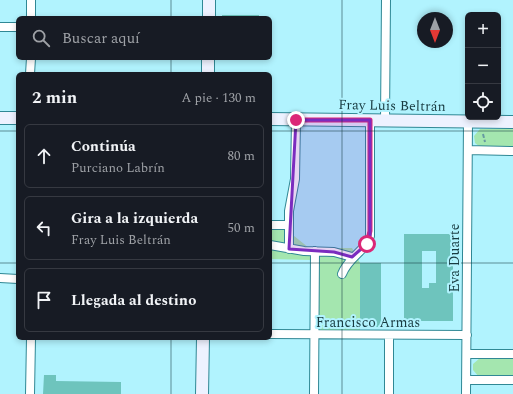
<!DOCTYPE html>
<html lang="es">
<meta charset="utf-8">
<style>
body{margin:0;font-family:Spectral,serif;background:#242831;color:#f1f3f6}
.controls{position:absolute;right:12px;top:12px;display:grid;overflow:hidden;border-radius:6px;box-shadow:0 2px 6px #0003}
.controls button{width:36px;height:36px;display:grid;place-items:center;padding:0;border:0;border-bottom:1px solid #363941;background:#171b24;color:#f1f3f6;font:20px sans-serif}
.compass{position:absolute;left:417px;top:12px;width:36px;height:36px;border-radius:50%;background:#171b24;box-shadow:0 2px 6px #0003;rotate:180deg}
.stop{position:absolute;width:12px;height:12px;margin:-9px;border:3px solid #db2777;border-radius:50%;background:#fff}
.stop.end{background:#db2777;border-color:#fff;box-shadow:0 1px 4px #0008}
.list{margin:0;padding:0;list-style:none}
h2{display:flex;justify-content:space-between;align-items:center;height:52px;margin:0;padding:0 16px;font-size:17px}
h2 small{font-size:13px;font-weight:400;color:#9ea1a6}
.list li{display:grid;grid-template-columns:26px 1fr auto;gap:12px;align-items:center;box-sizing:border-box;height:64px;margin:0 8px 8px;padding:0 8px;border:1px solid #363941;border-radius:6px}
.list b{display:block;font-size:15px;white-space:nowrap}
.list p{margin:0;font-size:13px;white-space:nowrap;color:#9ea1a6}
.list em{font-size:13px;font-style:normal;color:#9ea1a6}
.icon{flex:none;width:22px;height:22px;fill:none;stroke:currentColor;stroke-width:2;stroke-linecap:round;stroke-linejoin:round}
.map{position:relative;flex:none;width:513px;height:394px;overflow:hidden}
.search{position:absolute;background:#171b24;box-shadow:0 2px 6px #0003;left:16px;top:16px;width:256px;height:44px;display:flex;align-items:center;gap:10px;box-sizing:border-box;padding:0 14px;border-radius:6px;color:#9ea1a6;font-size:15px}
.panel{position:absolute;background:#171b24;box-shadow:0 2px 6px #0003;left:16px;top:72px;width:256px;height:268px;border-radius:6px}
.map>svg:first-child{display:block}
.green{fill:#a4e6af}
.building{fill:#6ec4bd;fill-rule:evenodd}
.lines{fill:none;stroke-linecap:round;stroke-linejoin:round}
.street-casing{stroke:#308895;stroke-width:10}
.secondary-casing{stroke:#308895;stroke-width:14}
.path{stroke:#6699a1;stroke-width:2;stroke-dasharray:4 2;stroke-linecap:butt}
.street{stroke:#fff;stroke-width:8}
.secondary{stroke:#edf2ff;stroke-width:12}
.route{stroke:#db2777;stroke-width:5}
.marked{fill:#7b2cbf;fill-opacity:0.2;stroke:#7b2cbf;stroke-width:3;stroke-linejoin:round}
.grid{fill:none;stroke:#183b41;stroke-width:1;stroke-opacity:0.55}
.labels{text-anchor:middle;stroke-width:4;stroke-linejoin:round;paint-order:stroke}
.street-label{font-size:14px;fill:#183b41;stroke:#b1f3fe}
</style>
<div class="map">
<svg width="513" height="394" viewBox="0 0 513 394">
<rect width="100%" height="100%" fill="#b1f3fe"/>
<path class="green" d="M480,129H513V147H480L475,143L474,136Z
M270,223H278L309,248H352L360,263V330H311V260L270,259Z
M513,357V378L479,377L473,370V364L480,358Z"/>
<path class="building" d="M222,15H259V18H222Z
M404,234H453V321H404ZM422,251H436V283H429V288H422Z
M360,263H381V327H360Z
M44,375H56V381L121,382V394H43Z"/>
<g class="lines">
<defs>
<path id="street" d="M31,18V0
M0,27H18
M30,74L31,58
M385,121L386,0
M468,150L513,151
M270,225H289
M270,245L304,251L334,252L352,257
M289,249V211L295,179L296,120
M342,274C349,256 366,251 370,236V120
M0,278L18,279
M270,334L467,335
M389,335V394
M467,354H513
M466,380H513
M30,394L31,338
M314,394L315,251
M466,394L468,121"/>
<path id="secondary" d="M209,18V0
M208,74V58
M0,118H18
M270,119L513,122
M202,394L203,338"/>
</defs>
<use href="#street" class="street-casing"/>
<use href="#secondary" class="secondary-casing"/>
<path class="path" d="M483,134L485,142"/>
<use href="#street" class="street"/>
<use href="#secondary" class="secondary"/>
</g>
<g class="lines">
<path class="route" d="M296,120H370V231L367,244"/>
</g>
<path class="marked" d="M296,120H370V236L367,244L352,257L334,252L289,249Z"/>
<path class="grid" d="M171,0V18M342,0V394M171,58V74M0,131H18M270,131H513M0,263H18M270,263H513M171,338V394"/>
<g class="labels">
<g class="street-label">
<text transform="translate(392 105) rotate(1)" y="5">Fray Luis Beltrán</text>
<text transform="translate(454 258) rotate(-90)" y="5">Eva Duarte</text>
<text x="368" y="327">Francisco Armas</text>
</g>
</g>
</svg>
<div class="controls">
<button>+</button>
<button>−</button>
<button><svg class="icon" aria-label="locate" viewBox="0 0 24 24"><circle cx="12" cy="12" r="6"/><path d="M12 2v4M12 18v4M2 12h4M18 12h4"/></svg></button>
</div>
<svg class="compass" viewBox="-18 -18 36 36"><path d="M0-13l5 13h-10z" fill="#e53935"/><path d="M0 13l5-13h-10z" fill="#9ea1a6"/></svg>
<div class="stop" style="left:367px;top:244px"></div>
<div class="stop end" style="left:296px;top:120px"></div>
<div class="search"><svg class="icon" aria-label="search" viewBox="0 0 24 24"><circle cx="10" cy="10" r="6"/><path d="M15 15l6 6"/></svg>Buscar aquí</div>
<section class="panel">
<h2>2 min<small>A pie · 130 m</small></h2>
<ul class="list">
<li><svg class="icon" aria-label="ahead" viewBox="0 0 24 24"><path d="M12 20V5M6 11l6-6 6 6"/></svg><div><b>Continúa</b><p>Purciano Labrín</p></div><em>80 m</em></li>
<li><svg class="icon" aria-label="left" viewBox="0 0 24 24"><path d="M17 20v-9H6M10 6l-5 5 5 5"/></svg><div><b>Gira a la izquierda</b><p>Fray Luis Beltrán</p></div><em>50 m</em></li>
<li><svg class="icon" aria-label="arrive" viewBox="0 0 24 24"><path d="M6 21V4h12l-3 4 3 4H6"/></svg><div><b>Llegada al destino</b></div></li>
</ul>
</section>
</div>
